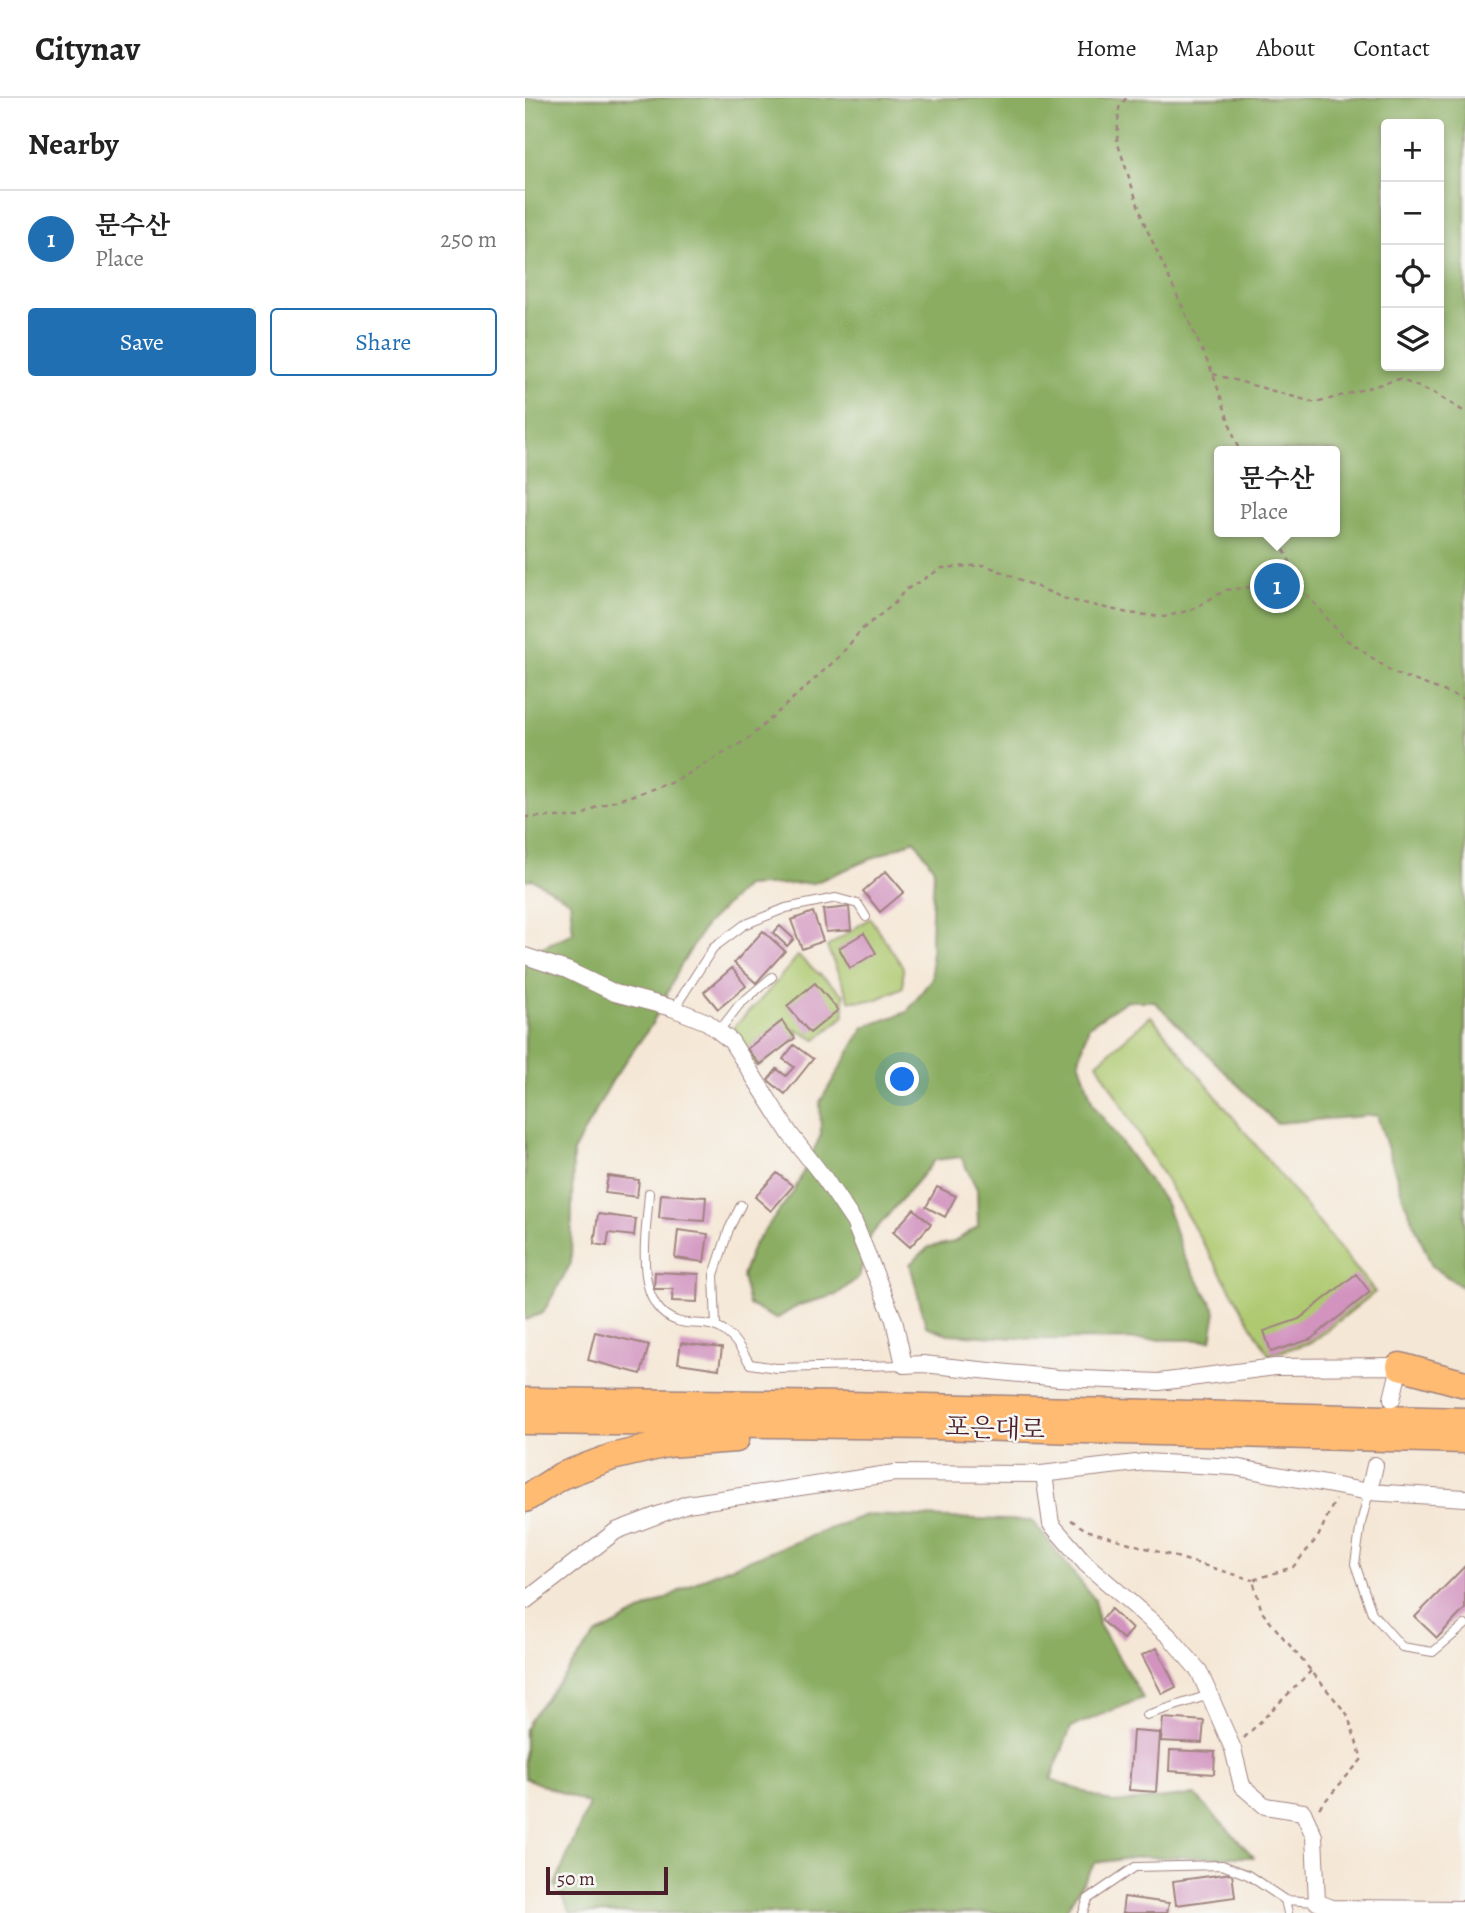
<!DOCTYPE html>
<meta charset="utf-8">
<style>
body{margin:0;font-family:Alegreya,"Noto Serif KR",serif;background:#f6f6f6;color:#222}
.controls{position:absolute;right:21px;top:21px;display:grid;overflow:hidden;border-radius:7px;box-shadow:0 4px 10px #0003}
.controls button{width:63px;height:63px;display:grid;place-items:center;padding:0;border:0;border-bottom:2px solid #e0e0e0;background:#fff;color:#222;font:35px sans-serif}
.scale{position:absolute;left:21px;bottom:18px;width:122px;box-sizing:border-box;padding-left:7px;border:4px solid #4a1f2b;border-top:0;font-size:19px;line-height:24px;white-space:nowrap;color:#4a1f2b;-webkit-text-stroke:5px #f6f6f2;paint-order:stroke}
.you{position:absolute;left:378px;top:982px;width:24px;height:24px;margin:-18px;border:5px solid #fff;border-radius:50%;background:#1a73e8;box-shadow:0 0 0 10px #1a73e833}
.badge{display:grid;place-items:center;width:46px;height:46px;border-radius:50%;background:#1f6fb2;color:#fff;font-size:23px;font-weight:700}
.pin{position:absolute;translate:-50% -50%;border:4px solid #fff;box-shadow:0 2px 7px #0006}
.popup{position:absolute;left:689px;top:348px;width:126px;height:91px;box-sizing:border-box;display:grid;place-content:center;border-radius:7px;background:#fff;filter:drop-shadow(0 2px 5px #0005);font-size:23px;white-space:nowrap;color:#767676}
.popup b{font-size:26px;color:#222}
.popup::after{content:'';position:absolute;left:50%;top:100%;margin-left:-14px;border:14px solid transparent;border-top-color:#fff}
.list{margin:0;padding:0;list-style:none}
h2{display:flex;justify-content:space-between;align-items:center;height:91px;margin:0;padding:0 28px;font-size:30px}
h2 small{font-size:23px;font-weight:400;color:#767676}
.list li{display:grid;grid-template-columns:46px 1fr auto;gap:21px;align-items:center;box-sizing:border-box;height:98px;padding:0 28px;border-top:2px solid #e0e0e0}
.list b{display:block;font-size:26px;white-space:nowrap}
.list p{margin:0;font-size:23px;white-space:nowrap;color:#767676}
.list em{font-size:23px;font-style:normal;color:#767676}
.actions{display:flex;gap:14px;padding:21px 28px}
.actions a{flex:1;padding:16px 0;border:2px solid #1f6fb2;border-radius:7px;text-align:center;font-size:24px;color:#1f6fb2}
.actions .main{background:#1f6fb2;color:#fff}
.icon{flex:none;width:38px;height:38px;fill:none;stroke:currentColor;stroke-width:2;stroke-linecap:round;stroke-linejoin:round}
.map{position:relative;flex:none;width:940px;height:1815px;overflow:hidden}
header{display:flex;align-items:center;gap:42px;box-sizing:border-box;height:98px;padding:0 35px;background:#fff;border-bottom:2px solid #e0e0e0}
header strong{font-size:33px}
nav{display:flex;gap:38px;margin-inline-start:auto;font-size:24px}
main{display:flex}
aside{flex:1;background:#fff}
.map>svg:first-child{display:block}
.green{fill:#aec96f;stroke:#7c744d;stroke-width:2}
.forest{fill:#8aad62;stroke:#6a6646;stroke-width:2;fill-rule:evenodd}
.building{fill:#d293bf}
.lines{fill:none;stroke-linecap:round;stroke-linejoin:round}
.service-casing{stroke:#a08380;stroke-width:10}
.minor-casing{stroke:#a08380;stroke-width:18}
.trunk-casing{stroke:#a08380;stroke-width:29}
.path{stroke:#a08380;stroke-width:2.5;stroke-dasharray:5 5;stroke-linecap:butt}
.service{stroke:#fff;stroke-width:8}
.minor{stroke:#fff;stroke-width:16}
.trunk{stroke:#ffbb71;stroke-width:26}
.labels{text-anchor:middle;stroke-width:5;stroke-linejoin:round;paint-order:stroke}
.street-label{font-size:26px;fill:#4a1f2b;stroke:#f6f6f2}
</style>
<header>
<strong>Citynav</strong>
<nav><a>Home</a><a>Map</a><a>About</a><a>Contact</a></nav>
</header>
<main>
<aside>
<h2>Nearby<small></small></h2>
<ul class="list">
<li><span class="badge">1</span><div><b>문수산</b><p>Place</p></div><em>250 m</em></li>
</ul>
<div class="actions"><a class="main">Save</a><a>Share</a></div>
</aside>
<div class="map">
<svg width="940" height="1815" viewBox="0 0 940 1815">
<rect width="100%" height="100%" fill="#f6f6f2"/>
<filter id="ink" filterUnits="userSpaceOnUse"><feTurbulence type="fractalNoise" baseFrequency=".0143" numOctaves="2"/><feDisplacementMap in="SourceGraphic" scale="14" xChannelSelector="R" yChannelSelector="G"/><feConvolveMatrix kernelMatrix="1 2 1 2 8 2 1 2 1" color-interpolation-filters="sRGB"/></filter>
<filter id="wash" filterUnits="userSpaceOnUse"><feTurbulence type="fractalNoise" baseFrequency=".00686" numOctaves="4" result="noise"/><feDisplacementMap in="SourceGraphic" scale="28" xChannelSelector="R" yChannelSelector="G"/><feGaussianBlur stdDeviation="1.57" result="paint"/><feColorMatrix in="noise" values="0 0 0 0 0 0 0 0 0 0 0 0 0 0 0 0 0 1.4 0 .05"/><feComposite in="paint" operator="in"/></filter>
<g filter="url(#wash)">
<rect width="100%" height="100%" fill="#f5e7d6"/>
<path class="green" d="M345,820L378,869V889L351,902L325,903L302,849Z
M273,858L319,897V918L291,942L270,931L273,937L270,940L235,967L225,968L215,951L208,930L241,896Z
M626,918L850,1194L787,1244L744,1257L572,965Z"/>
<path class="forest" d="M0,0H940V1191L907,1168L880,1105L852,1017L751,1025L629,903H601L564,928L554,962L568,1006L641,1106L659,1159L691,1213L686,1242L508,1241L423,1236L401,1228L385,1166L404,1149L429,1144L453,1128L452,1091L436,1059L410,1062L345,1138L334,1179L311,1197L274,1207L251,1221L224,1207L217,1178L228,1148L269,1093L296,1037L295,1004L339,929L382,914L407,880L406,839L409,771L390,742L289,785L220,788L180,828L155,869L127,926L87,983L48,1054L46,1165L18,1215L0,1222V857L48,835L45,803L7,781L0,782ZM861,26H914V268H861ZM694,353H810V434H694Z
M340,1417L507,1423L570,1502L573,1525L618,1600L546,1629L526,1681L588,1705L670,1697L729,1759H613L570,1765L539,1815H46L30,1787L64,1706L0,1680V1632L4,1622L71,1537L185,1477Z"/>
<g id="blocks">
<path class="building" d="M361,773L379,794L355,814L338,793Z
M324,809L326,832L301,834L298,812Z
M288,814L298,843L277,851L266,822Z
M255,828L269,841L262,848L248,835Z
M238,833L260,853L231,885L209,865Z
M339,835L351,855L325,870L314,850Z
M207,870L221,888L193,911L179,894Z
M290,885L313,912L285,935L262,908Z
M257,923L270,940L235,967L222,951Z
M269,947L288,961L260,996L243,982L252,971L261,978L269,969L258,961Z
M252,1075L268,1088L246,1113L230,1099Z
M83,1078L114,1082L112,1099L80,1095Z
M412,1089L431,1098L420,1119L401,1109Z
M136,1096L181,1099L179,1123L134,1120Z
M389,1111L406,1126L385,1149L368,1134Z
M73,1116L111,1121L109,1138L84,1135L82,1148L69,1146Z
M153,1132L183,1136L179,1164L150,1160Z
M130,1174L174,1176L173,1204L147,1203L148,1191H129Z
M831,1176L845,1194L786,1241L746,1254L739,1233L774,1221Z
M70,1234L124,1247L116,1276L63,1262Z
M156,1245L197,1250L194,1271L153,1265Z
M940,1468V1511L912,1540L890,1519Z
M586,1511L607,1531L598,1541L576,1522Z
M632,1550L651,1589L637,1596L617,1557Z
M638,1620L679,1623L677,1645L636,1643Z
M608,1633L635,1635L631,1694L604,1692Z
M645,1652L690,1654L689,1676L644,1673Z
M707,1775L710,1799L651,1807L648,1783Z
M599,1799L644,1805L642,1815H597Z"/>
</g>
</g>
<g filter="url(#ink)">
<use href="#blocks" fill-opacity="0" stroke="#a08380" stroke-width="2"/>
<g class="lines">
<defs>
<path id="service" d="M149,911L188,850L219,827L261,810L311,800L333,806L341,819
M194,933L214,907L247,879
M124,1095C122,1131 106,1208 152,1223C159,1226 170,1225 179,1226C203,1228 214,1247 225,1266L251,1270L379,1267
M191,1227L189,1177L204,1131L216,1107
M844,1394L836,1425L830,1466L847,1515L877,1549L908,1554L940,1527
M622,1617L684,1597
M760,1802L763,1815
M558,1815L563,1801L610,1769L697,1767L723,1777L760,1802L792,1804"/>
<path id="minor" d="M0,858L42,872L90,895L147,910L182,924L206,943L265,1036L300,1081L329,1124L369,1222L379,1267L398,1266L533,1280L634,1284L750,1269L875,1268L867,1301
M519,1376L526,1426L561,1466L645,1539L674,1573L708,1651L717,1688L740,1708L778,1714L789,1738L792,1804L807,1810L940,1811
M844,1394L850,1367
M0,1503L91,1433L162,1406L370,1375L516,1376L620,1364L709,1369L844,1394L940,1400"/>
<path id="trunk" d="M875,1268L940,1286
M0,1303L323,1307L940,1323
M0,1323L407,1328L940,1342
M0,1401L36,1378L87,1359L142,1346L211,1341"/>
</defs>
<use href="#service" class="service-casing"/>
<use href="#minor" class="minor-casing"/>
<use href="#trunk" class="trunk-casing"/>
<path class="path" d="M601,0L594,10L592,43L619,125L688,276L714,353
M688,276L791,305L874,281L909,295L940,314
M750,434L782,497L819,540L869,575L940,601
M0,719H55L71,709L149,684L223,641L315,558L336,532L369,506L379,493L417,470L460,467L541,501L603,515L639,519L666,512L701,492L725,489L766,466
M546,1422L561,1432L728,1482
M719,1640L786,1573
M794,1710L837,1661L822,1616L737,1514L728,1482L768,1469L793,1439L810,1402"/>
<use href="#service" class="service"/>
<use href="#minor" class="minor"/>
<use href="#trunk" class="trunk"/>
</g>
</g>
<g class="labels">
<g class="street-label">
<text transform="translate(470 1330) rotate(2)" y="9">포은대로</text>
</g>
</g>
</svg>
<div class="controls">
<button>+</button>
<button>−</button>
<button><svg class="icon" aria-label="locate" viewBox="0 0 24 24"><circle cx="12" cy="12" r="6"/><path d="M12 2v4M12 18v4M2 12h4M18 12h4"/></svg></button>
<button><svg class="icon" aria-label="layers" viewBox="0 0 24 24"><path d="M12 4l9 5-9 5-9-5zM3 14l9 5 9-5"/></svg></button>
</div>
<div class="scale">50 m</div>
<div class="you"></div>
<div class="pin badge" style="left:752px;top:488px">1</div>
<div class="popup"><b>문수산</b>Place</div>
</div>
</main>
